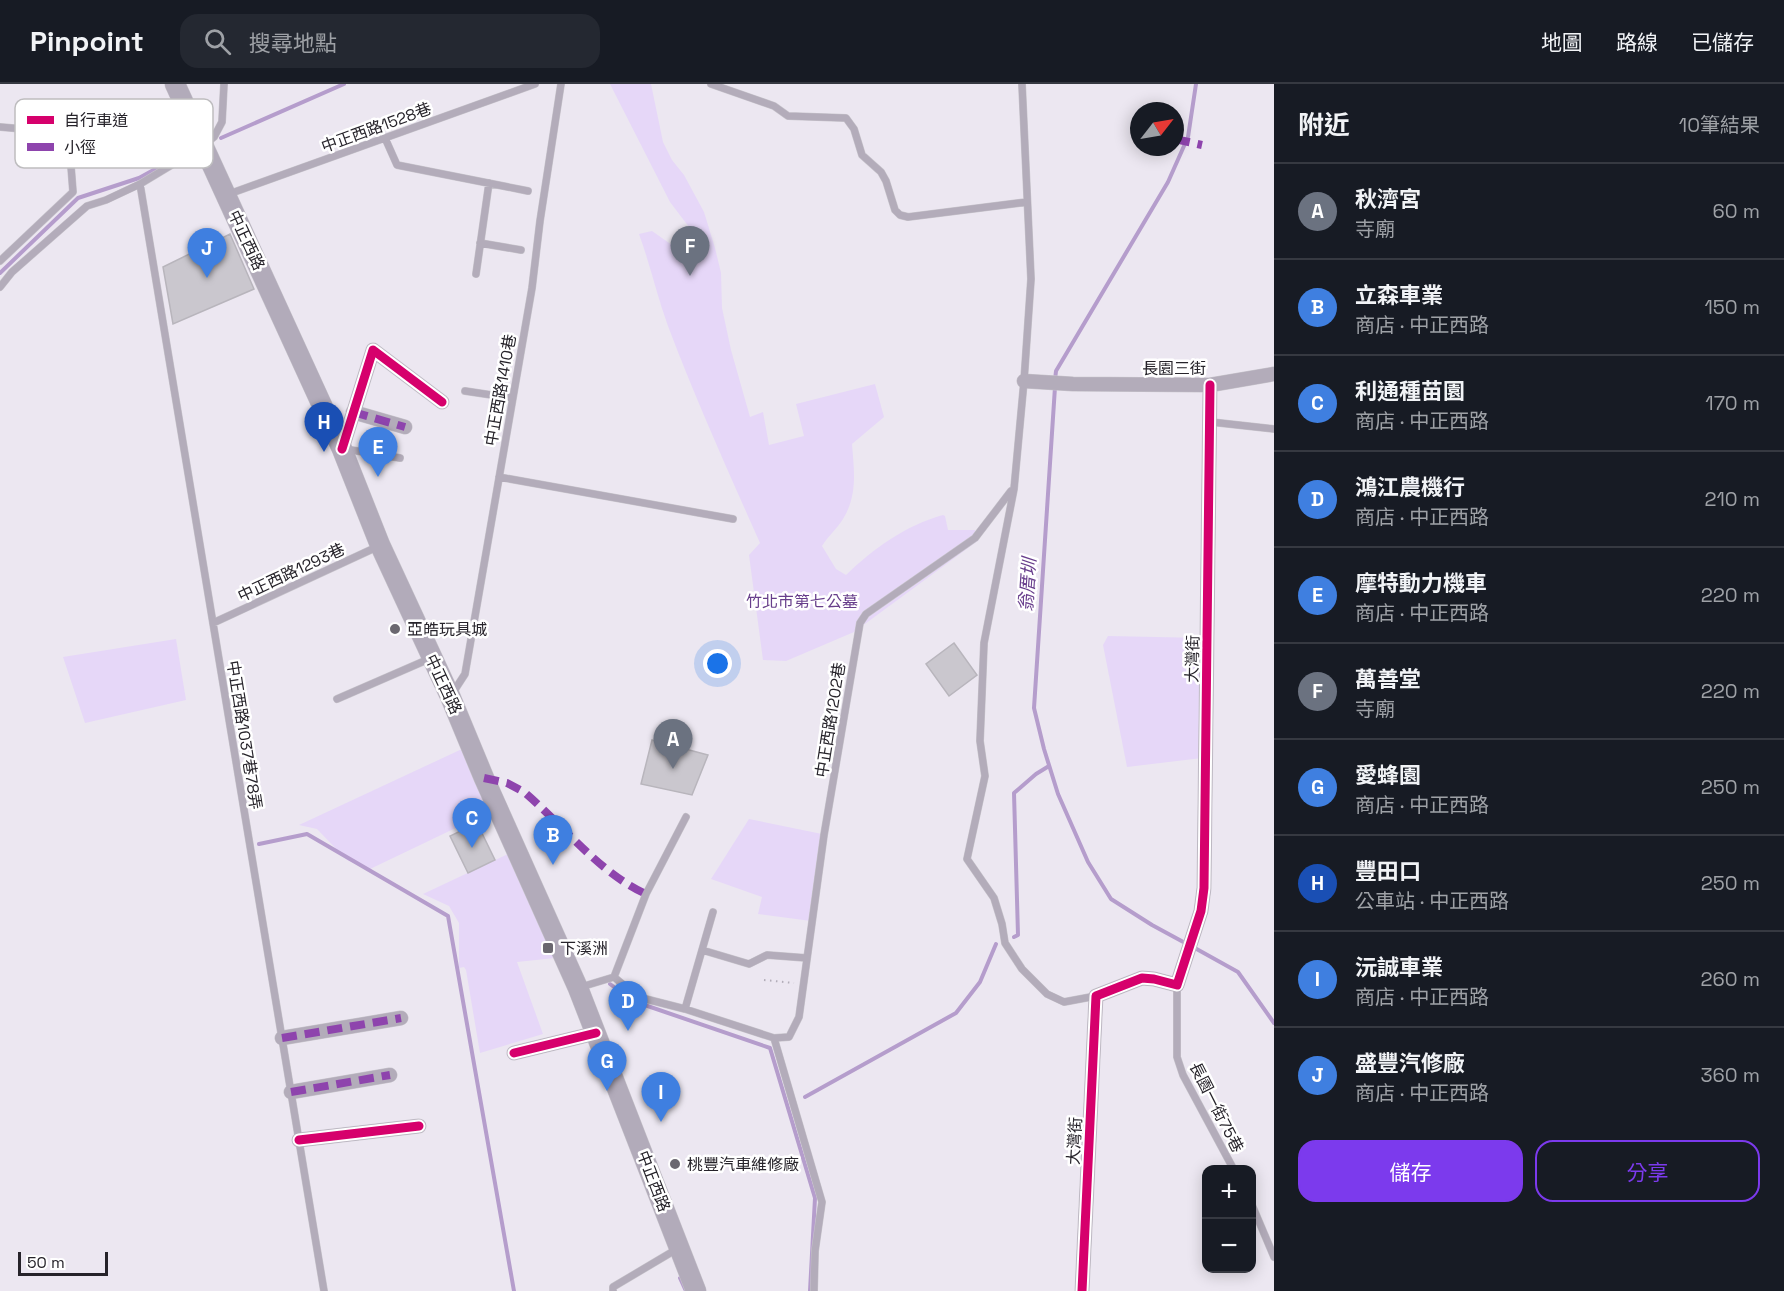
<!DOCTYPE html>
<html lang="zh-TW">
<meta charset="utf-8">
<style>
body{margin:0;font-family:"Space Grotesk","Noto Sans TC",sans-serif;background:#242831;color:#f1f3f6}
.controls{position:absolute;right:18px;bottom:18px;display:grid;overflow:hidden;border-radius:12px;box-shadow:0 3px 15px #0003}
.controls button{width:54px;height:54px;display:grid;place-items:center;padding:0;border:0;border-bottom:2px solid #363941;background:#171b24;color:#f1f3f6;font:30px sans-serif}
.compass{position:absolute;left:1130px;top:18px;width:54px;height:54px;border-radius:50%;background:#171b24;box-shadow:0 3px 15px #0003;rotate:59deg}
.scale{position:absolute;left:18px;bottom:15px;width:90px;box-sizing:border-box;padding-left:6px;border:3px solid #26232a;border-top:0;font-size:16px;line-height:21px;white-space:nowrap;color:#26232a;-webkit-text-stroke:4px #fff;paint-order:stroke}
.you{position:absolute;left:718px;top:580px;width:21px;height:21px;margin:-15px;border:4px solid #fff;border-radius:50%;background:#1a73e8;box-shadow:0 0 0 9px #1a73e833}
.badge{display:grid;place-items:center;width:39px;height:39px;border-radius:50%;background:#7c3aed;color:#fff;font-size:20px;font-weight:700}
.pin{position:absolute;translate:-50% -50px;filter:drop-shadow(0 2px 3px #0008)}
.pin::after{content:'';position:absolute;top:32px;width:21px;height:18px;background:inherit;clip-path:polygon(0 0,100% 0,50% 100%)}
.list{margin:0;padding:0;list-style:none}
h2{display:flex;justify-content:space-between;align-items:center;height:78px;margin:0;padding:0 24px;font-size:26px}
h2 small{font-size:20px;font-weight:400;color:#9ea1a6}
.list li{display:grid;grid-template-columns:39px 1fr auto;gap:18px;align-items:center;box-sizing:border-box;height:96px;padding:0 24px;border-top:2px solid #363941}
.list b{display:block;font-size:22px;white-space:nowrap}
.list p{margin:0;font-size:20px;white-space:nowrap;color:#9ea1a6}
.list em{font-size:20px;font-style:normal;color:#9ea1a6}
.actions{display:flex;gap:12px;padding:18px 24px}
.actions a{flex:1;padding:14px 0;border:2px solid #7c3aed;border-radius:18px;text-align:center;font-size:21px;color:#7c3aed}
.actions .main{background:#7c3aed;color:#fff}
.icon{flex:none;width:33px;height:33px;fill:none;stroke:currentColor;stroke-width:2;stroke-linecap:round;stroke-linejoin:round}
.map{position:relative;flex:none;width:1274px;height:1207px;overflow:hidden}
header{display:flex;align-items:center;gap:36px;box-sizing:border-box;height:84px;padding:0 30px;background:#171b24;border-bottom:2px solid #363941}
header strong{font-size:28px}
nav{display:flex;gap:33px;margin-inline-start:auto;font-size:21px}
.search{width:420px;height:54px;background:#242831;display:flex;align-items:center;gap:15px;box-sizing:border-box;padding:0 21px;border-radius:18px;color:#9ea1a6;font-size:22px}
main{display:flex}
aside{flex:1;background:#171b24}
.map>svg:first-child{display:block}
.green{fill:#e6d7f8}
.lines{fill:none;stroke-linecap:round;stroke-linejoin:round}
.stream{stroke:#b59dcc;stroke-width:4}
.building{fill:#cac7ce;stroke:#b8b5bc;stroke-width:1.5}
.service-casing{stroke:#c8c5cc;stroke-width:8}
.minor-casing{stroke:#c8c5cc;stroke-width:15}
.secondary-casing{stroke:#c8c5cc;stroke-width:21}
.path{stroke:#b2adb8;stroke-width:2;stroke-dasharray:1.5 4.5;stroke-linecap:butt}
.service{stroke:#b3acba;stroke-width:7}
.minor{stroke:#b3acba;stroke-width:14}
.secondary{stroke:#b2abba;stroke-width:20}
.quiet{stroke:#8e44ad;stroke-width:8;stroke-dasharray:15 8;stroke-linecap:butt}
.cycleway-casing{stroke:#fff;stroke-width:13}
.cycleway{stroke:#d6006c;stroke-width:9}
.poi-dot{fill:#6b6870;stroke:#fff;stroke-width:2}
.labels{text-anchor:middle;stroke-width:5;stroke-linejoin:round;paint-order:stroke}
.street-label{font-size:16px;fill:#26232a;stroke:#fff}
.park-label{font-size:16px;fill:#673e8b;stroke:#fff}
.poi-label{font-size:16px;fill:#26232a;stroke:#fff;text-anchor:start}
.water-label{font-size:18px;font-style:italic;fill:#693f8d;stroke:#fff}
.key{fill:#fff;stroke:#bebdbf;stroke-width:1.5}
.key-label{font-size:16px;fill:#26232a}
</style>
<header>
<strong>Pinpoint</strong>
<div class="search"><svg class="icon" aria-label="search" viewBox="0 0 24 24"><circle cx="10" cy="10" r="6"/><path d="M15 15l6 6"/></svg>搜尋地點</div>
<nav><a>地圖</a><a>路線</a><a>已儲存</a></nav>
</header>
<main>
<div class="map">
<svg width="1274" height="1207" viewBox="0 0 1274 1207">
<rect width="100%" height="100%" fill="#ece7f1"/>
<path class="green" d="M610,0H651L663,58L672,76L684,91L704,128L715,164L721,189L722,224L731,266L750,333L763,328L769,361L804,352L796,320L875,300L884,333L852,360C854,386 858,411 843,435C837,445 828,452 822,462L836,485L846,491C873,465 906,441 943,431L945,432L948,446H975L979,456L854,548L786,577L763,576L749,471L760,459C728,387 696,316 668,242C657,212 650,180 639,150L652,147L672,161L692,147L670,118Z
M1108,552L1204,554L1202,674L1127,683L1103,561Z
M176,555L186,616L85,639L63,573Z
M462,665L489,728L368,786L347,776L317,745L299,741Z
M749,735L822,750L811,837L758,830L762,813L711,795Z
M508,770L555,874L517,878L543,950L480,969L466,886L464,883L459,884V839L449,822L423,810Z"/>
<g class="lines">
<path class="stream" d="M221,54L344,0
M0,189L78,114L139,94L179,72
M1055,296L1056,287L1168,98L1188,53L1196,0
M1055,303L1034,624L1044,665L1058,710L1088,778L1111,815L1152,841L1187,860
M259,760L307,750L448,832L514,1207
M1014,853L1018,851L1014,709L1036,690L1049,682
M1193,863L1238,888L1274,939
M610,900L633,917L770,964L815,1114L810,1207
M805,1013L956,929L980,898L996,860
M680,1194L686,1207"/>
</g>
<path class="building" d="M230,150L254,205L173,240L163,183Z
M954,559L977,591L949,612L926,580Z
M652,656L708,671L692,711L641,700Z
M477,739L495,776L468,789L450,752Z"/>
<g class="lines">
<defs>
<path id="service" d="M711,0L774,22L788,32L846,34L854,45L862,71L881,88L886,97L895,126L900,131L908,133L1027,118
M1022,0L1031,195L1024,297L1014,405L984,559L980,657L985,692L967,775L994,814L1002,840L1005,859L1022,885L1047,910L1064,918L1096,912
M0,43L35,46L115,41L161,43L186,31
M385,54L397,81L528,107
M140,100L324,1207
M229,110L535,0
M480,159L521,166
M0,177L73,108L68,44
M476,190L489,99
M0,203L12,188L87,122L106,116L140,100L203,62L214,53L222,38L224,0
M465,307L512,314
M1211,338L1274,345
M345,365L400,374
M499,393L733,435
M213,539L379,462
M452,610L465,590L532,204L540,137L561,0
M337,615L429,575
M702,866L749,880L767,871L807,874
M614,893L646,810L686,733
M1177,901V973L1183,991L1234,1086
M581,903L614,893L638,913L685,925L774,954L789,953L799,933L824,751L860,539L866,530L975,454L1011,407
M685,925L713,828
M774,954L822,1118L815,1167L814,1207
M1252,1121L1274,1173
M613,1207V1203L677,1165"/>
<path id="minor" d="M1024,297L1073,300L1210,301L1274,290
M353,328L405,343
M342,365L373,266L442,318
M282,954L401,934
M514,969L596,949
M291,1008L390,991
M299,1056L419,1042
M1082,1207L1096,912L1142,894L1154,895L1177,901L1201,827L1204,804L1210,301"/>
<path id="secondary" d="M175,0L342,365L380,461L450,612L484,694L578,904L696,1207"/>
</defs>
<use href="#service" class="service-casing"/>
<use href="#minor" class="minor-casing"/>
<use href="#secondary" class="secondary-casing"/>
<path class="path" d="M764,896L794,899"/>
<use href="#service" class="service"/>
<use href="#minor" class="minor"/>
<use href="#secondary" class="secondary"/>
<path class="quiet" d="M1175,55L1202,61
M353,328L405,343
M484,694L507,699L524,708C564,742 598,788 646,810
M282,954L401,934
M291,1008L390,991"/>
<defs>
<path id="cycleway" d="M342,365L373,266L442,318
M514,969L596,949
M299,1056L419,1042
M1082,1207L1096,912L1142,894L1154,895L1177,901L1201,827L1204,804L1210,301"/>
</defs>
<use href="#cycleway" class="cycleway-casing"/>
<use href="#cycleway" class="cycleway"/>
</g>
<g class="poi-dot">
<circle cx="395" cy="545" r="6"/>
<rect x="542" y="858" width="12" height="12" rx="3"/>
<circle cx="675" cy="1080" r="6"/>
</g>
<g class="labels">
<g class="street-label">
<text transform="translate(376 43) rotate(-20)" y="6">中正西路1528巷</text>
<text transform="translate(247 156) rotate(65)" y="6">中正西路</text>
<text x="1174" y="290">長園三街</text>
<text transform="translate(500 306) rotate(-80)" y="6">中正西路1410巷</text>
<text transform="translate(291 488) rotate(-25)" y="6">中正西路1293巷</text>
<text transform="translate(1192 575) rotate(-89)" y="6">大灣街</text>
<text transform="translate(444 600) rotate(65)" y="6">中正西路</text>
<text transform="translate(830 636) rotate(-81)" y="6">中正西路1202巷</text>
<text transform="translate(245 651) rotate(81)" y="6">中正西路1037巷78弄</text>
<text transform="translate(1217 1023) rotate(63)" y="6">長園一街75巷</text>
<text transform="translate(1074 1057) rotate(-87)" y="6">大灣街</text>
<text transform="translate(654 1097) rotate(69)" y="6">中正西路</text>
</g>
<g class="park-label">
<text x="802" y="523">竹北市第七公墓</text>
</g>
<g class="poi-label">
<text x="407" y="551">亞皓玩具城</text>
<text x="560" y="870">下溪洲</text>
<text x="687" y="1086">桃豐汽車維修廠</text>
</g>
<g class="water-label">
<text transform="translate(1028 501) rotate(-86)" y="6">翁厝圳</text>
</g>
</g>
<rect x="15" y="15" width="198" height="69" rx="9" class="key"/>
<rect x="27" y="32" width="27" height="8" fill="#d6006c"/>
<rect x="27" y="59" width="27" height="8" fill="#8e44ad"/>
<g class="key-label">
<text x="64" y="42">自行車道</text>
<text x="64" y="69">小徑</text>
</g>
</svg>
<div class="controls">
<button>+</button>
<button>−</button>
</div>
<svg class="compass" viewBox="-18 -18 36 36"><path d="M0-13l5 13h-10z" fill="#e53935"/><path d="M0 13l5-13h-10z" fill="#9ea1a6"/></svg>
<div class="scale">50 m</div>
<div class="you"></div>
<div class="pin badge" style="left:673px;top:685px;background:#6b7280">A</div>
<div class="pin badge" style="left:553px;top:781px;background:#3f7fe0">B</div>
<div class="pin badge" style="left:472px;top:764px;background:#3f7fe0">C</div>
<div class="pin badge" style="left:628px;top:947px;background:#3f7fe0">D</div>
<div class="pin badge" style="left:378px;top:393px;background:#3f7fe0">E</div>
<div class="pin badge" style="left:690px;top:192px;background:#6b7280">F</div>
<div class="pin badge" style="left:607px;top:1007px;background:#3f7fe0">G</div>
<div class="pin badge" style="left:324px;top:368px;background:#1a4fb4">H</div>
<div class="pin badge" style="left:661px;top:1038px;background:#3f7fe0">I</div>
<div class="pin badge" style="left:207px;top:194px;background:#3f7fe0">J</div>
</div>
<aside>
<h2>附近<small>10筆結果</small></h2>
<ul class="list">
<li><span class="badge" style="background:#6b7280">A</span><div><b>秋濟宮</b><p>寺廟</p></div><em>60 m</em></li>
<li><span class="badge" style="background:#3f7fe0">B</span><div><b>立森車業</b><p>商店 · 中正西路</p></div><em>150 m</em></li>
<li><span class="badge" style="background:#3f7fe0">C</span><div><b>利通種苗園</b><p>商店 · 中正西路</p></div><em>170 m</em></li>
<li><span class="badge" style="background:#3f7fe0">D</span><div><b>鴻江農機行</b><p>商店 · 中正西路</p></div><em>210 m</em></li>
<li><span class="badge" style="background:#3f7fe0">E</span><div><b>摩特動力機車</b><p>商店 · 中正西路</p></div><em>220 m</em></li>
<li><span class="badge" style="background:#6b7280">F</span><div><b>萬善堂</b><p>寺廟</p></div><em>220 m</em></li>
<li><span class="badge" style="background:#3f7fe0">G</span><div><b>愛蜂園</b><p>商店 · 中正西路</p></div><em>250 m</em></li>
<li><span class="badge" style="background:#1a4fb4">H</span><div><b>豐田口</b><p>公車站 · 中正西路</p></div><em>250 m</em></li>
<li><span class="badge" style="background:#3f7fe0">I</span><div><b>沅誠車業</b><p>商店 · 中正西路</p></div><em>260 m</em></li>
<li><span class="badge" style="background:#3f7fe0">J</span><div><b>盛豐汽修廠</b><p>商店 · 中正西路</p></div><em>360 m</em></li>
</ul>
<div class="actions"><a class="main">儲存</a><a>分享</a></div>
</aside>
</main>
